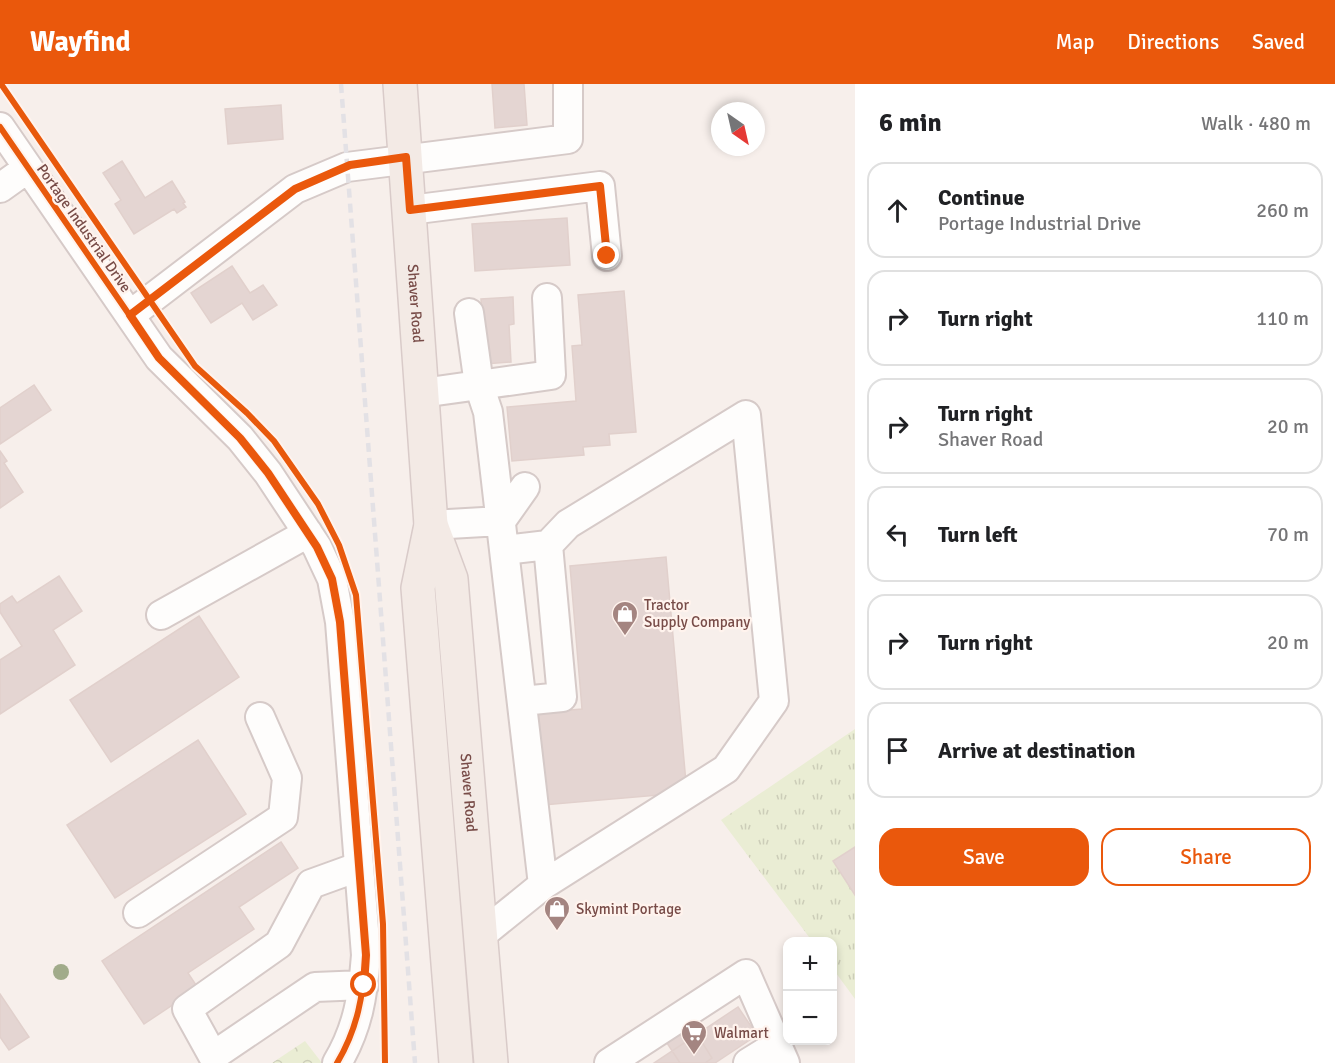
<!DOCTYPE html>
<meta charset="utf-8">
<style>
body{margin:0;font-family:Signika,sans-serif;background:#f2f2f2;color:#202124}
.controls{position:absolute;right:18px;bottom:18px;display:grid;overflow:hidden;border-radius:12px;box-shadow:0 3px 9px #0003}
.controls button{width:54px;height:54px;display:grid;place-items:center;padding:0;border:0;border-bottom:2px solid #e0e0e0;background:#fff;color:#202124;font:30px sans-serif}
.compass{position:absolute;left:711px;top:18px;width:54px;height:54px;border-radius:50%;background:#fff;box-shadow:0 3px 9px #0003;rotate:146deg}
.stop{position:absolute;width:18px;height:18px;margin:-14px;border:4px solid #ea580c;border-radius:50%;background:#fff}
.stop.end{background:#ea580c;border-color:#fff;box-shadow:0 2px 6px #0008}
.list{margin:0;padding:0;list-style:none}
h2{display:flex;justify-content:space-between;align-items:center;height:78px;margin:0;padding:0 24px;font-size:26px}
h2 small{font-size:20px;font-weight:400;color:#757577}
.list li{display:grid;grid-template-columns:39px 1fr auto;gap:18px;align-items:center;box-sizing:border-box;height:96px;margin:0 12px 12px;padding:0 12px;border:2px solid #e0e0e0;border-radius:18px}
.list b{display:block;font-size:22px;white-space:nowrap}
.list p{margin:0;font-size:20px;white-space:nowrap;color:#757577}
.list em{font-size:20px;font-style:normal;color:#757577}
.actions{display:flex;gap:12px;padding:18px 24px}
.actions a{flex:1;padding:14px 0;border:2px solid #ea580c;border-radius:18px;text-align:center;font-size:21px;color:#ea580c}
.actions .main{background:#ea580c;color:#fff}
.icon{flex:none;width:33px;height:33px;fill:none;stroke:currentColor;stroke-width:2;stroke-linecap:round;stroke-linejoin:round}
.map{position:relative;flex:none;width:855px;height:979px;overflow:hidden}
header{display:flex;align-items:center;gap:36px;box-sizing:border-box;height:84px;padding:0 30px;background:#ea580c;color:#fff}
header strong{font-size:28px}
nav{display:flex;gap:33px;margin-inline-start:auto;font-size:21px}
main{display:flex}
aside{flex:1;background:#fff}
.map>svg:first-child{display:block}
.grass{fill:url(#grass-tufts)}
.forest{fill:url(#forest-crowns)}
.building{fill:#e4d5d2;stroke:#e1d0cc;stroke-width:1.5}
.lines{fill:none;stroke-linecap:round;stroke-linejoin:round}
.minor-casing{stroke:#d6cac8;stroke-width:32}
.major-casing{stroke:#d9cbc9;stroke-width:36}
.minor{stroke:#fefdfc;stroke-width:28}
.major{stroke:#f3eae5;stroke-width:33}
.rail{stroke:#e3e1e5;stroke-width:4.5;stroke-dasharray:9 6;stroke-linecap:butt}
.cycleway-casing{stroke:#fff3ed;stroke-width:10}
.cycleway{stroke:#e8590c;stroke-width:6}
.tree{fill:#a1ab8a}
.route{stroke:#ea580c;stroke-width:8}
.labels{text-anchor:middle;stroke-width:4.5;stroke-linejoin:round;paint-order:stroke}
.street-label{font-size:15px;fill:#784c48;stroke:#fff3ed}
.poi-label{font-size:15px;fill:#784c48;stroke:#fff3ed;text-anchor:start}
</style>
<header>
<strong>Wayfind</strong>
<nav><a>Map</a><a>Directions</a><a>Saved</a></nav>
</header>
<main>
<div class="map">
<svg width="855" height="979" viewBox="0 0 855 979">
<defs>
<pattern id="grass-tufts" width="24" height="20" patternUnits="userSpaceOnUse" patternTransform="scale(1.5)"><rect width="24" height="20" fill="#eaedd4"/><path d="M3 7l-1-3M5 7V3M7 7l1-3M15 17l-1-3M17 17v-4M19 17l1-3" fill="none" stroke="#cccdb8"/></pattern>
<pattern id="forest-crowns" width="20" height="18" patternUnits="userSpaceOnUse" patternTransform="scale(1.5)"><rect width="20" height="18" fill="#eaedd4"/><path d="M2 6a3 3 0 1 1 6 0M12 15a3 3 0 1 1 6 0" fill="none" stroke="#cccdb8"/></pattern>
</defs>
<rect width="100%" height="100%" fill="#f7efeb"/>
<path class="grass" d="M855,645V915L833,885L832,858L812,857L721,736Z"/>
<path class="forest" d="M305,957L322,979H272Z"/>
<path class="building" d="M492,0H524L527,41L495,44Z
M281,21L283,55L228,60L225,25Z
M122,77L145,114L172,97L185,118L183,119L186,123L177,129L174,125L134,150L115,120L121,116L103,89Z
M567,134L570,181L475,187L472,140Z
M232,182L250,209L263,201L277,221L253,236L242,219L211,239L191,209Z
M624,207L636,348L609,350L610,361L583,363L584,371L512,377L507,323L576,317L572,262L582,261L578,211Z
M513,213L514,240L509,241L511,278L485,280L481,215Z
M34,301L51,326L0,360V324Z
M0,367L7,377L4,379L23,408L0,424Z
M666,473L686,699L670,710L543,721L536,629L582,625L570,482Z
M59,492L82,527L53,546L75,581L0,630V576L22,562L0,528V520L12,512L17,519Z
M199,532L239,593L111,678L70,616Z
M198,656L246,730L115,814L67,741Z
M281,758L298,784L239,823L254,845L188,889L198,904L144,940L102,877Z
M855,763V811L833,777Z
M0,910L29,953L9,966L0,953Z
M738,923L757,951L715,979H654Z
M690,939L712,974L705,979H680L665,956Z"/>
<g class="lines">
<defs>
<path id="minor" d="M0,43L159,274L240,354L268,389L317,463L332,495L340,538L366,871C363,911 358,944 337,979
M0,104L28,84
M410,126L600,102L607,172
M469,229L479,301L488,328L504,466L548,461L568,440L746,331L774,617L726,685L543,801
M130,231L295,105L347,83L568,55V0
M422,309L551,291L547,214
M431,441L501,437L525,403
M161,531L308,449
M522,617L562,613L548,461
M358,783L311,800L279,860L187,925L213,972L315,903L364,901
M138,829L283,733L287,694L260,633
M481,851L543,801L504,466
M609,979L746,890L785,979
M748,979L777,961"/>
<g id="major">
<path id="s1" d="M400,0L431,441L418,504L456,979"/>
<path id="s2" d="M431,441L451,495L491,979"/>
</g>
</defs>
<use href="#minor" class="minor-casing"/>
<use href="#major" class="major-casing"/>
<use href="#minor" class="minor"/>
<use href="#major" class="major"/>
<path class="rail" d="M341,0L415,979"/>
<defs>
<path id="cycleway" d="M1,0L195,282L247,329L274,357L318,420L339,461L356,511L383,840L385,979
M0,43L159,274L240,354L268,389L317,463L332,495L340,538L366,871C363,911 358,944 337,979"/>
</defs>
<use href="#cycleway" class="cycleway-casing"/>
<use href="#cycleway" class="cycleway"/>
</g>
<circle class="tree" cx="61" cy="888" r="8"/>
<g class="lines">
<path class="route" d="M364,901L366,871L340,538L332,495L317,463L268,389L240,354L159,274L130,231L295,105L350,81L406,73L410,126L600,102L607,172"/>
</g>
<defs>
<symbol id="shop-pin" viewBox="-11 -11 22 30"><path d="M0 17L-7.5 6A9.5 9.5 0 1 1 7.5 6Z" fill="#a48581" stroke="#fff3ed"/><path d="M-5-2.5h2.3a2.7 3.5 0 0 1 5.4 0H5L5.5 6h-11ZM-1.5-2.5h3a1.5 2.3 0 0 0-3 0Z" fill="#fff"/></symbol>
<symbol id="supermarket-pin" viewBox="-11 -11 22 30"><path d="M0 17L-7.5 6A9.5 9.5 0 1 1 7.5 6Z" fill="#a48581" stroke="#fff3ed"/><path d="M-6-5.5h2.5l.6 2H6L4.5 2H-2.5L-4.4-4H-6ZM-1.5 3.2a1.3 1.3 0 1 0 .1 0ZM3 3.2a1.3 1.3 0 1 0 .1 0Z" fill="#fff"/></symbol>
</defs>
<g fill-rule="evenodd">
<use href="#shop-pin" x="610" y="515" width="30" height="40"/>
<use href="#shop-pin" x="542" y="810" width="30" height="40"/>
<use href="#supermarket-pin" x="679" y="934" width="30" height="40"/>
</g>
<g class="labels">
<g class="street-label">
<text transform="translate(84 144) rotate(55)" y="5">Portage Industrial Drive</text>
<text dy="5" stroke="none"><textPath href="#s1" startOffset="220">Shaver Road</textPath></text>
<text dy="5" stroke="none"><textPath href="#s2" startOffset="272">Shaver Road</textPath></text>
</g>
<g class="poi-label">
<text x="644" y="526">Tractor<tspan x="644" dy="17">Supply Company</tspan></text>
<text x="576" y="830">Skymint Portage</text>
<text x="714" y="954">Walmart</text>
</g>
</g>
</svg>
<div class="controls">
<button>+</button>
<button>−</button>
</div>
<svg class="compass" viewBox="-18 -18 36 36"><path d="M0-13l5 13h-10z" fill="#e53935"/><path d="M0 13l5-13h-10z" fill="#757577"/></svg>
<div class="stop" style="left:364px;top:901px"></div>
<div class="stop end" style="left:607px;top:172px"></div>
</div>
<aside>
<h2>6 min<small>Walk · 480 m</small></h2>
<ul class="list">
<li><svg class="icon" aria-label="ahead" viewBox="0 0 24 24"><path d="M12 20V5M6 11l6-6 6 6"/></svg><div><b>Continue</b><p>Portage Industrial Drive</p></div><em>260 m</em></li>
<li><svg class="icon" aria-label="right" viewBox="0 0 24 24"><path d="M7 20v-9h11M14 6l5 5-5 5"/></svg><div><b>Turn right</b></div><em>110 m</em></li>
<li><svg class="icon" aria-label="right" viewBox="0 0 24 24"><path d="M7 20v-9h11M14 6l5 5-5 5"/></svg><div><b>Turn right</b><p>Shaver Road</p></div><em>20 m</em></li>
<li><svg class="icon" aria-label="left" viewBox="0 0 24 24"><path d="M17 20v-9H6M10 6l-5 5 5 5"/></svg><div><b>Turn left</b></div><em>70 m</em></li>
<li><svg class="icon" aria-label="right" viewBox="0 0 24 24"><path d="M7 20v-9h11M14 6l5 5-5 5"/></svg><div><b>Turn right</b></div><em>20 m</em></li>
<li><svg class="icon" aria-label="arrive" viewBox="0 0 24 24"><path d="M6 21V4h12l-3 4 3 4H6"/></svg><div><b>Arrive at destination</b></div></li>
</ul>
<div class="actions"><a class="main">Save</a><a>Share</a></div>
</aside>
</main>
